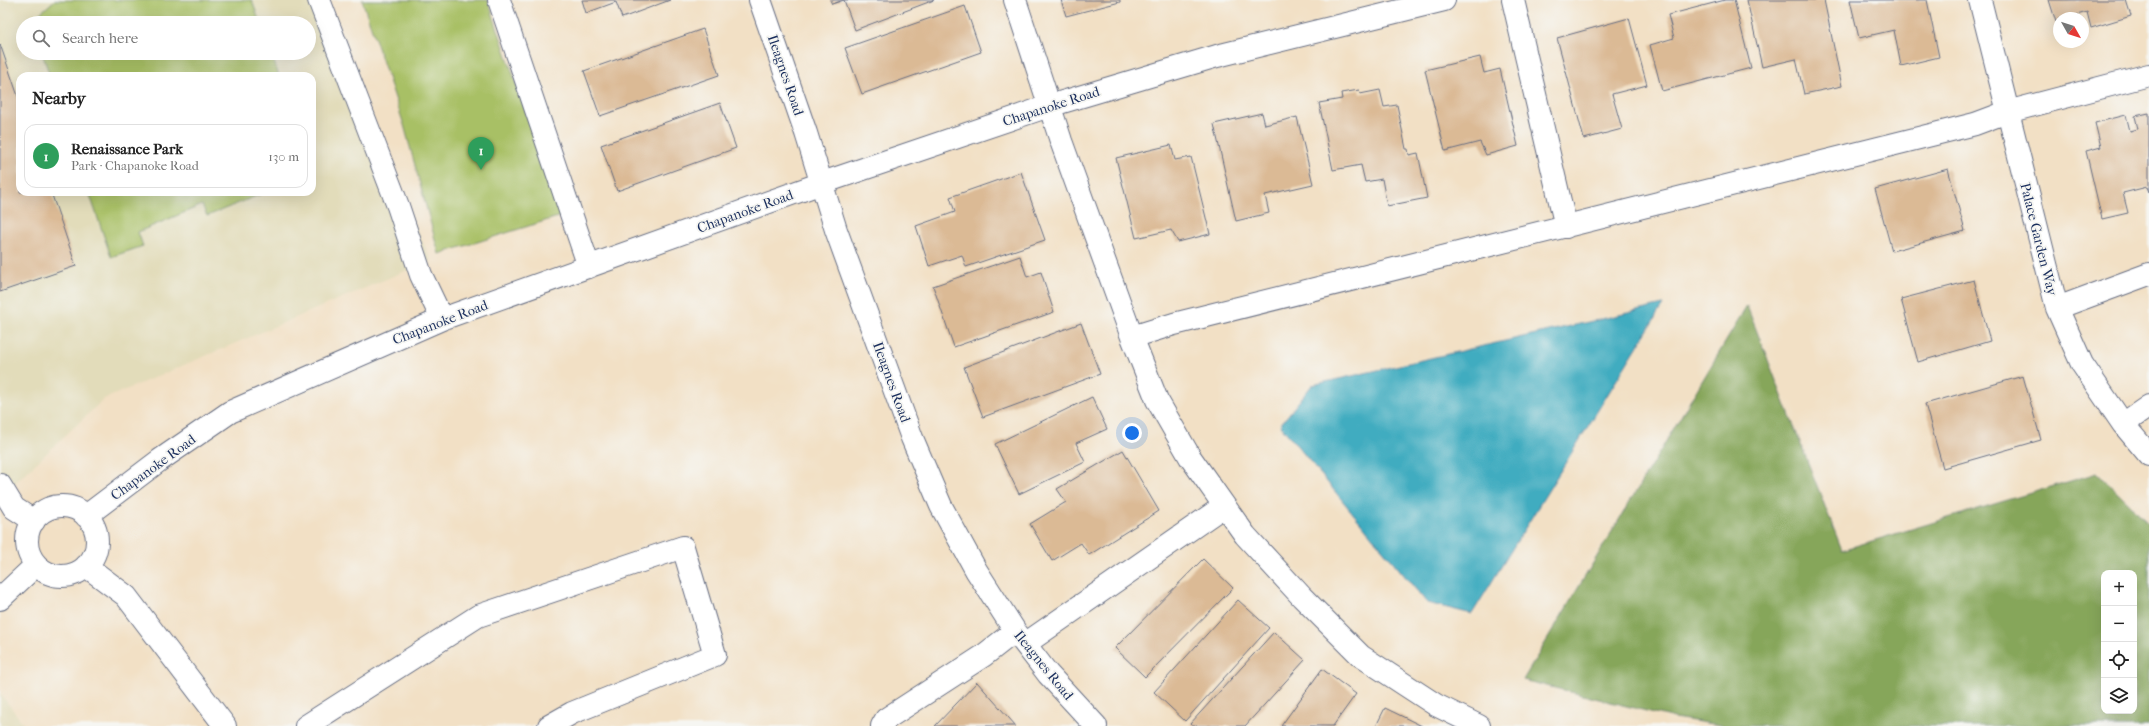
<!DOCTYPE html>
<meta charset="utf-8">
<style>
body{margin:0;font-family:"IM FELL French Canon",serif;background:#f6f6f6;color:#222}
.controls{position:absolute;right:12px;bottom:12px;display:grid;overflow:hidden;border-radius:8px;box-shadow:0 4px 16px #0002}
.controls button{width:36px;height:36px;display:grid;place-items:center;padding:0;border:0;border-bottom:1px solid #e0e0e0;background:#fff;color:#222;font:20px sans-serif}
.compass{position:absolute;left:2053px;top:12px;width:36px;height:36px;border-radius:50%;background:#fff;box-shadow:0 4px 16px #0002;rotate:129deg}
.you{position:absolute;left:1132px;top:433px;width:14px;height:14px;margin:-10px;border:3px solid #fff;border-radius:50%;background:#1a73e8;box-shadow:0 0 0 6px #1a73e833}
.badge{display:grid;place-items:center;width:26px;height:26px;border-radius:50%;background:#c8321e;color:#fff;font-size:13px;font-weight:700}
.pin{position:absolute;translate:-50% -33px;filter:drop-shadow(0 1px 2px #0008)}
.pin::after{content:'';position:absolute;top:21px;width:14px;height:12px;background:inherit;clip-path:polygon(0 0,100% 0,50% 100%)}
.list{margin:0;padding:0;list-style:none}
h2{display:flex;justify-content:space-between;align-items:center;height:52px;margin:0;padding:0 16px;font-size:17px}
h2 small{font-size:13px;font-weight:400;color:#767676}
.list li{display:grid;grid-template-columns:26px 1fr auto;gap:12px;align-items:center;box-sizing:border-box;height:64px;margin:0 8px 8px;padding:0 8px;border:1px solid #e0e0e0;border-radius:12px}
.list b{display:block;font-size:15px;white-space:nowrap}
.list p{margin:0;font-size:13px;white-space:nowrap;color:#767676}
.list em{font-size:13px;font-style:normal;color:#767676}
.icon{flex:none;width:22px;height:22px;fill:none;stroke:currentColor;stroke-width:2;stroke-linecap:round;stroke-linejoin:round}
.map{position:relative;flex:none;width:2149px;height:726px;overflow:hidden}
.search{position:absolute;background:#fff;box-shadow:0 4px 16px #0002;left:16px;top:16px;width:300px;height:44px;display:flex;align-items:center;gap:10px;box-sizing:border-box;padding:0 14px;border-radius:22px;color:#767676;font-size:15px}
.panel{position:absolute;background:#fff;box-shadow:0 4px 16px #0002;left:16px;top:72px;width:300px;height:124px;border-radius:12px}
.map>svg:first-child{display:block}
.built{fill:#e2dcba;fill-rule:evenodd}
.green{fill:#a8c065;stroke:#627862}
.forest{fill:#86a65a;stroke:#506a5c;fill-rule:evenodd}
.water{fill:#41acc0;stroke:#2e6e8f}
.building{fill:#dbba95}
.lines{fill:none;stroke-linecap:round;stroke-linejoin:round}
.minor-casing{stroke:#666d82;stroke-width:24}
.minor{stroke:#fff;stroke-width:22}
.labels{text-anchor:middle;stroke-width:3.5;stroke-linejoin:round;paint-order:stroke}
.street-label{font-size:14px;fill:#1b2f5e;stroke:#f6f6f2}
</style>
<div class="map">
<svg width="2149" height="726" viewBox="0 0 2149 726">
<rect width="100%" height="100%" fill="#f6f6f2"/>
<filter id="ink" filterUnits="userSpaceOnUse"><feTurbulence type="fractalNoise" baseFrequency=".025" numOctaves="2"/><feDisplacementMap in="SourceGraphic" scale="8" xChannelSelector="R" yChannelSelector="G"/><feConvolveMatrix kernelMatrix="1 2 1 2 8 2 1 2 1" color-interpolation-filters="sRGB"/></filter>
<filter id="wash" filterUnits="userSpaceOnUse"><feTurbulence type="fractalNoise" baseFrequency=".012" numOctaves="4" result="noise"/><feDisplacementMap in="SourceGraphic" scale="16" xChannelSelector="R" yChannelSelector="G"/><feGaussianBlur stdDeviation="0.9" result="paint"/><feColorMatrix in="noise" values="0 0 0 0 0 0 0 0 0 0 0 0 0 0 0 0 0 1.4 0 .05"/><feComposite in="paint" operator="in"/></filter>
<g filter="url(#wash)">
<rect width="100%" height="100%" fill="#f2e0c5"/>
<path class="built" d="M0,0H312L431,260L104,399L0,497ZM23,23H309V53H23ZM20,76H312V192H20Z
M0,693L25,726H0Z"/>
<path class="green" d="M55,0H252L260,23H32L31,21Z
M362,0H488L561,216L439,254L404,125Z
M42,53H271L279,76H50Z
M89,192H266L207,216L202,205L138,232L143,246L111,257Z"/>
<path class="forest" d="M1747,306L1842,550L2097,473L2149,523V726H1726L1674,718L1523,680ZM2104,573H2134V711H2104Z"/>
<path class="water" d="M1663,305L1472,614L1427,603L1280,425L1312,385Z"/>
<g id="blocks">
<path class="building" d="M582,0H670L622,18L616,2L586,13Z
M830,0H844L832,4Z
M844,0H934L855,30Z
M1061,0H1120V2L1066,16Z
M1725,0H1734L1751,68L1662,91L1650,45L1674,38L1668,15Z
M1747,0H1824L1842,86L1804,94L1796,59L1762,67Z
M1850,0H1927L1939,57L1901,66L1894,30L1859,38Z
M2049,0H2126L2131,16L2091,28L2087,12L2067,18H2059V21L2056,22Z
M965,6L981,52L862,94L845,48Z
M1629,18L1647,85L1612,94L1622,129L1584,139L1557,38Z
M703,29L719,75L600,116L584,71Z
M0,44L20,102V192H51L76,266L0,292Z
M1480,57L1484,73L1500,69L1518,146L1486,155L1480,142L1445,151L1425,70Z
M1359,90L1360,94L1380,90L1384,107L1397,105L1406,149H1408L1409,155L1418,153L1427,198L1387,206L1382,179L1365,182L1361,165L1333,170L1319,103L1342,99L1341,93Z
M720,103L736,148L617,191L601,145Z
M1262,113L1265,125L1297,117L1313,184L1265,195L1269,213L1236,221L1214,124Z
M2149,113V192L2147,187L2123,193L2128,213L2102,219L2086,151L2101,147L2095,123L2126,115L2130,131L2138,129L2135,116Z
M1171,145L1175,160L1191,157L1210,234L1178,242L1171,230L1136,238L1116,158Z
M1948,169L1965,231L1892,251L1875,189Z
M1021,172L1045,240L966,267L962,255L929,266L916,226L955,212L950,197Z
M1020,256L1027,277L1041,272L1054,312L954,347L933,286Z
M1974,280L1990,341L1918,362L1901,299Z
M1081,323L1100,374L983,417L964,367Z
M2023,376L2041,440L1943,468L1925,404Z
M1092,397L1107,429L1076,443L1085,462L1019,494L995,444Z
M1123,450L1159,511L1089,555L1081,543L1052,561L1030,524L1066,502L1057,489Z
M1203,559L1233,588L1145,677L1115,648Z
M1238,600L1269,628L1185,721L1154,692Z
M1274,632L1305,660L1245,726H1192L1190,724Z
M1322,669L1356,694L1333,726H1281Z
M977,682L1016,726H935Z
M1385,708L1422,726H1376Z"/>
</g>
</g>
<g filter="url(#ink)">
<use href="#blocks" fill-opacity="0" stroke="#666d82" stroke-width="1"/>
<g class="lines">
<defs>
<path id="minor" d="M319,0L398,206L421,275L442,319
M499,0L589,267
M760,0L806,133L836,230L912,438L941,506L976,570L1015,631L1048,674L1096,726
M1015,0L1061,141L1132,337
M1513,0L1566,227
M1980,0L2057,308L2082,364L2123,424L2149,455
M2057,308L2149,274
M2123,424L2149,406
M0,485L14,508L34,521
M27 541a35 35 0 1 1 70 0a35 35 0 1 1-70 0Z
M86,516L160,460L230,412L442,319L822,183L1049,106L1217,56L1444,0
M86,566L126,596L225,726
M0,599L36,565
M1025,644L1224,506
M306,726L478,616L683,547L715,655L572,713L549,726
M882,726L886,719L983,656L1015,631
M1479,726L1436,705L1361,656L1302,597L1245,535L1190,457L1157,400L1132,337L1174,324L1975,124L2007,112L2149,75"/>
</defs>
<use href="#minor" class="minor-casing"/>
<use href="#minor" class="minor"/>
</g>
</g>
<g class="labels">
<g class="street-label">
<text transform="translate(786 75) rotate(71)" y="5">Ileagnes Road</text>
<text transform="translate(1051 106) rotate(-18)" y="5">Chapanoke Road</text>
<text transform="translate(745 211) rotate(-20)" y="5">Chapanoke Road</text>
<text transform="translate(2039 239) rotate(76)" y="5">Palace Garden Way</text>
<text transform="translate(440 322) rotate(-21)" y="5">Chapanoke Road</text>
<text transform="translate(892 382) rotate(70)" y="5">Ileagnes Road</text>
<text transform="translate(153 467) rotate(-36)" y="5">Chapanoke Road</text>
<text transform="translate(1044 665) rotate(51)" y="5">Ileagnes Road</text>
</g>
</g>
</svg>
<div class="controls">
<button>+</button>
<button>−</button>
<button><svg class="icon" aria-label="locate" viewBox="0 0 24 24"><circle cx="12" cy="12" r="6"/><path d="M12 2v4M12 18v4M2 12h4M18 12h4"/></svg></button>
<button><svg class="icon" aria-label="layers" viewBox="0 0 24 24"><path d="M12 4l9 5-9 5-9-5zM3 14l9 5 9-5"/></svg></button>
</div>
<svg class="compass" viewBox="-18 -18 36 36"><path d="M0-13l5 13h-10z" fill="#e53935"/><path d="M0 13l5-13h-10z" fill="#767676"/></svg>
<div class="you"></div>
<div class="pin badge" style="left:481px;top:170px;background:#2e9e5b">1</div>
<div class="search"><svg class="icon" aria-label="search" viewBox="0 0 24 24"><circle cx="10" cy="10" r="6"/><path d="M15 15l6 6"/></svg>Search here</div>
<section class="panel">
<h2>Nearby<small></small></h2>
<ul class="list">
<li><span class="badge" style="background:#2e9e5b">1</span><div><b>Renaissance Park</b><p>Park · Chapanoke Road</p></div><em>130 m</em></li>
</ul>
</section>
</div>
